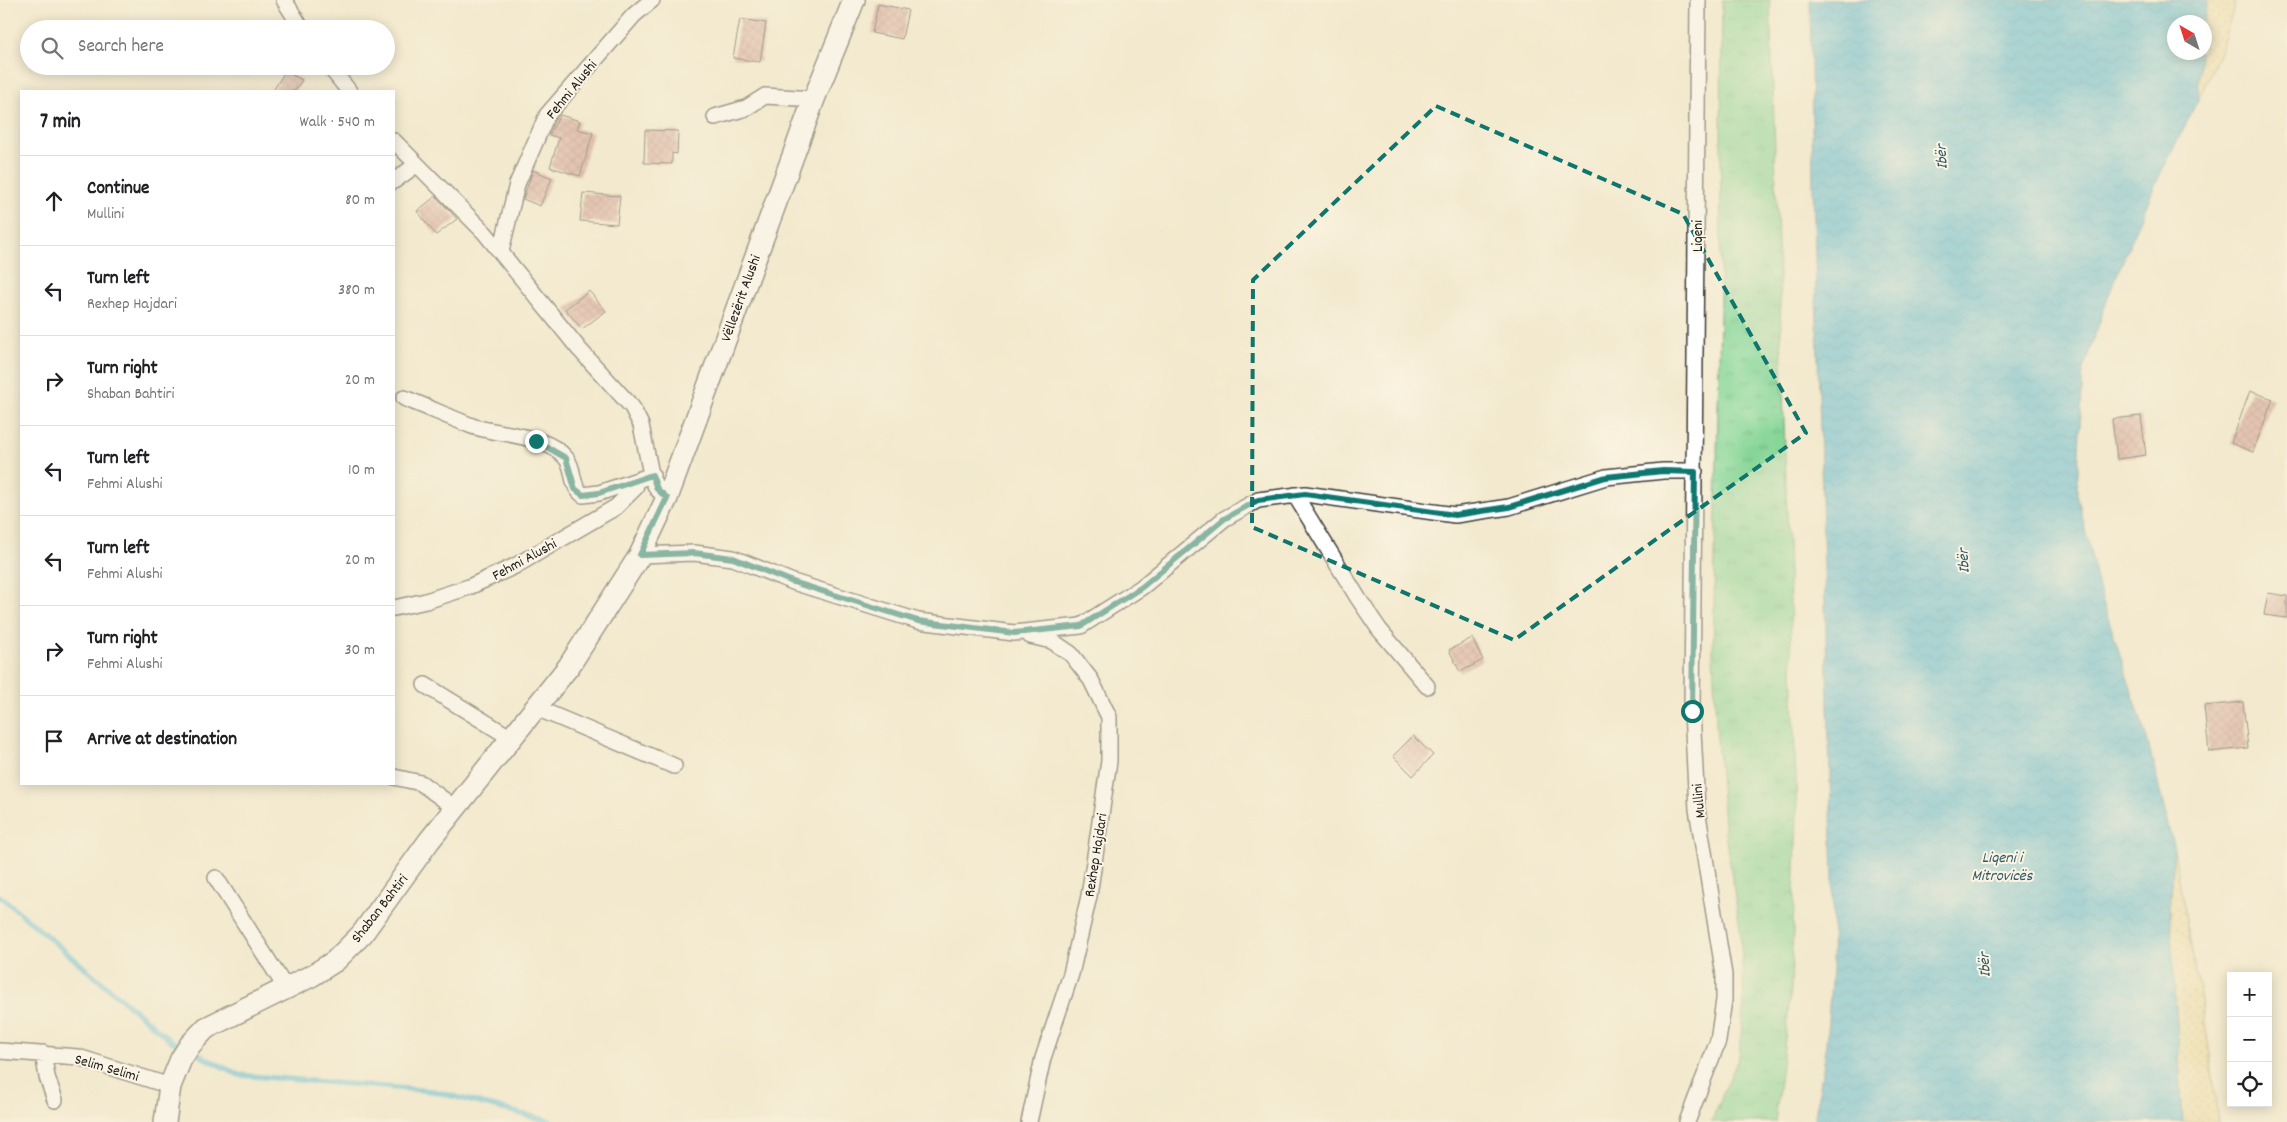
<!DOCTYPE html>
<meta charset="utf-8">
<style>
body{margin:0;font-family:Dekko,sans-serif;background:#f6f6f6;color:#202124}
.controls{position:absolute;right:15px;bottom:15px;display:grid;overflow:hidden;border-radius:0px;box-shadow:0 2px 12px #0003}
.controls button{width:45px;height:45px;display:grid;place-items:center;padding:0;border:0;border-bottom:1px solid #e0e0e0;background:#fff;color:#202124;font:25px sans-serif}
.compass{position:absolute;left:2167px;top:15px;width:45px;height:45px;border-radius:50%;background:#fff;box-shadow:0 2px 12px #0003;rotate:321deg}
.stop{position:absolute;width:15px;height:15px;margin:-11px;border:4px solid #0f766e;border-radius:50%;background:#fff}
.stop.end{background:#0f766e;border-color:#fff;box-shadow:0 1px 5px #0008}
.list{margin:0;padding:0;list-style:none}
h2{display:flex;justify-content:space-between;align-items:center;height:65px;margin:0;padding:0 20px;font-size:21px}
h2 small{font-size:16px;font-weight:400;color:#757577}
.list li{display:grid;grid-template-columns:32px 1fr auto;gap:15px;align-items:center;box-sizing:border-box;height:90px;padding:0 20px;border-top:1px solid #e0e0e0}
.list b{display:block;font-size:19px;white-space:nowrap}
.list p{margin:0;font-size:16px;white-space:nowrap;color:#757577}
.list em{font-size:16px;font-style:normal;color:#757577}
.icon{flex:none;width:28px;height:28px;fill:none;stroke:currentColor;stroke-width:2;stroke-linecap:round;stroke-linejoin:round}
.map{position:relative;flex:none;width:2287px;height:1122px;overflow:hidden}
.search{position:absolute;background:#fff;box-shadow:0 2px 12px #0003;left:20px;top:20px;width:375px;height:55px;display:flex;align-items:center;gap:12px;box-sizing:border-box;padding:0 18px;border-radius:28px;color:#757577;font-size:19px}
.panel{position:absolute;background:#fff;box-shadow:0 2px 12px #0003;left:20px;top:90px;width:375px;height:695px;border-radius:0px}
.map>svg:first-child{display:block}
.sand{fill:url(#sand-dots);stroke:#857b5d}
.park{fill:url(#park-tufts);stroke:#50795a}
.water{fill:url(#water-waves);stroke:#3a6b7a}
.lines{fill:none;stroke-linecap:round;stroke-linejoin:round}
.stream{stroke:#59bad7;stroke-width:5.5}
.building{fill:url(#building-cross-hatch)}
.street-casing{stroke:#3c3b37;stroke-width:18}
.secondary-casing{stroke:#3c3b37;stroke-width:24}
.street{stroke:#fff;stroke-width:15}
.secondary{stroke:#fff;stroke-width:21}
.route{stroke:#0f766e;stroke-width:6}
.marked{fill:none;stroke:#0f766e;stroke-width:4;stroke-dasharray:10 6;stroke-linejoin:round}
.labels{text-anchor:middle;stroke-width:4;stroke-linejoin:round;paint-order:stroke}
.street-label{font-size:15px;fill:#1c1c1c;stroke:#fcf5e5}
.water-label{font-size:16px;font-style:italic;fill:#345b67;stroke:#fcf5e5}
</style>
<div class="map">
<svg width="2287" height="1122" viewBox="0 0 2287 1122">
<defs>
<pattern id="sand-dots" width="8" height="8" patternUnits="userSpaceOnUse" patternTransform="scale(1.25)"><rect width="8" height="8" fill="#eeda9e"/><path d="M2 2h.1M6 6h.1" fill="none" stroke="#ccba88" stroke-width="1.8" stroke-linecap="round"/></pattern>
<pattern id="park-tufts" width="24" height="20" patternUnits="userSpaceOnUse" patternTransform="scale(1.25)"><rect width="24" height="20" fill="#85d697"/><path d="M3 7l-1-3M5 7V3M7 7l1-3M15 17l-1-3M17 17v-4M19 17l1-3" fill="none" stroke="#72b782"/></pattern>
<pattern id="water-waves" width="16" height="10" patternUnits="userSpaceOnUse" patternTransform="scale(1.25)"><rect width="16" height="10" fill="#59bad7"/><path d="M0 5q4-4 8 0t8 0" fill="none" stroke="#4d9fb8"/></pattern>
<pattern id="building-cross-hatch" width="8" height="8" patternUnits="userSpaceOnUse" patternTransform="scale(1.25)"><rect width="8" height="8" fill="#d3978f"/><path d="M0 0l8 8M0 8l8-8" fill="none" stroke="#aa7a74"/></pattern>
</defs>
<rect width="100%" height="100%" fill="#fcf5e5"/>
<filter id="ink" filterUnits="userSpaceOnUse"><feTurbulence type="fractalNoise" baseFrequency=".02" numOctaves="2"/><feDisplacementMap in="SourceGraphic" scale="10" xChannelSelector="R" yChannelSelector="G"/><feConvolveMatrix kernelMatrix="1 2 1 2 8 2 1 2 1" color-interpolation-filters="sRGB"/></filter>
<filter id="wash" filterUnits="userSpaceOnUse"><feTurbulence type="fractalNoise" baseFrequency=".0096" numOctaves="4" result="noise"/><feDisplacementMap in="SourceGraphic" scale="20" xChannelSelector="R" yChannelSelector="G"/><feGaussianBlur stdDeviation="1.12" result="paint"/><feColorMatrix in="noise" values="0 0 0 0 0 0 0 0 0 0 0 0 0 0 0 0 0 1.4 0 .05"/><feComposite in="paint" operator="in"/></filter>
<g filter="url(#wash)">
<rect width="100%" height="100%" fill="#f2e9ce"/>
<path class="sand" d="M2208,0H2236L2220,52L2198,100L2200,53L2204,52V22Z
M2174,849C2188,940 2210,1030 2218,1122H2183L2170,913Z"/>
<path class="park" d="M1722,0H1770L1797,813L1791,989L1775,1122H1711L1739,1056L1744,1001L1740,928L1725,834L1716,727L1713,653L1720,313Z"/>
<path class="water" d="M1810,0H2208L2204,22H2174V52L2200,53L2198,100L2156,183L2112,287L2083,369L2077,494L2099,589L2148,742L2174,849L2170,913L2183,1122H1814L1825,1056L1832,970L1833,880L1813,188Z"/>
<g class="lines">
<path class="stream" d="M0,896L171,1041L183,1047
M191,1051L239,1075L433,1091L553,1122"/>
</g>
<g id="blocks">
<path class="building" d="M878,4L908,10L902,39L872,33Z
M740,19L766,23L760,62L733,58Z
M285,71L302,80L295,91H273Z
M560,115L580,121L577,129L593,133L580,176L550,167L559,138L549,135Z
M645,130L678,131L677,154L672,153V164L644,163Z
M533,170L552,178L540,206L523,199Z
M583,193L620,196L617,224L580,221Z
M436,196L457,219L436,235L417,211Z
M589,291L606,311L582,329L565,309Z
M2250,391L2273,399L2253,452L2231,443Z
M2141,416L2146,455L2117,459L2112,419Z
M2268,593L2287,596V618L2264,615Z
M1472,638L1483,660L1460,672L1449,650Z
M2243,702L2248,748L2209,752L2204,706Z
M1413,736L1433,755L1413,776L1393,756Z"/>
</g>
</g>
<g filter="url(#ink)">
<use href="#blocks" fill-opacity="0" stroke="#3c3b37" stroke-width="1"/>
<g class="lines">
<defs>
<path id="street" d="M284,0L302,29
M329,66L349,91
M715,117L746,108L765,96L814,99
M394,141L485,233L579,349L632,407L641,425L652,479L657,489L667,498
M394,181L416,165
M501,251L517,184L547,115L634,15L652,0
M404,398C427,407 449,417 472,426C497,435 547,434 566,458C576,470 569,484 583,495L599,493L652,475
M1295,495L1358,598L1379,629L1427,686
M640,555L694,553L733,558L793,582L918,621L1014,633L1081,626L1142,587L1224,519L1258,500L1305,494L1455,515L1509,507L1606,477L1663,471H1695
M394,608L426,601L469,587L515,566L616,507L635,488L637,481
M425,685L511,738
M534,707L674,766
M394,777L421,783L455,808
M216,878L287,990
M0,1051L78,1057L170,1086
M43,1053L47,1077L55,1100
M1029,1122L1043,1058L1071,974L1089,896L1109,761V717L1091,680L1071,654L1052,641L1030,636
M1687,1122L1718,1041L1724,1000V975L1697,809L1692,711L1698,0"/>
<path id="secondary" d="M165,1122L170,1086L181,1059L190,1045L206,1028L313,975L335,961L362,934L429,841L569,666L640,555L667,498L814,99L854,0"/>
</defs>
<use href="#street" class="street-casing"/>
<use href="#secondary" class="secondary-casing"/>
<use href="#street" class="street"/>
<use href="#secondary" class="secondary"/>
</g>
</g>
<g class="lines" filter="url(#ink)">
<path class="route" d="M536,441L566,458L575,489L583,495L599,493L652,475L657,489L667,498L640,555L694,553L733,558L793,582L918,621L1014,633L1081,626L1142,587L1224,519L1258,500L1305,494L1455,515L1509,507L1606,477L1663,471L1695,472L1692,711"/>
</g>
<path d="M0 0H2287V1122H0ZM1436,106L1683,214L1806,433L1514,640L1252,527L1253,280Z" fill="#f2e9ce" fill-opacity=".55" fill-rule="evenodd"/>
<path class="marked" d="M1436,106L1683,214L1806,433L1514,640L1252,527L1253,280Z"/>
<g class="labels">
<g class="street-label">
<text transform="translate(571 89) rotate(-51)" y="5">Fehmi Alushi</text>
<text transform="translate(1697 236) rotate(-90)" y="5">Liqeni</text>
<text transform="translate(740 298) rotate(-70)" y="5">Vëllezërit Alushi</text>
<text transform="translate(524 559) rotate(-29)" y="5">Fehmi Alushi</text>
<text transform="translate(1698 801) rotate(-96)" y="5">Mullini</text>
<text transform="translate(1095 855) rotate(-81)" y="5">Rexhep Hajdari</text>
<text transform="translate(379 908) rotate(-52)" y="5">Shaban Bahtiri</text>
<text transform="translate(107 1067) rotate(16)" y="5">Selim Selimi</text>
</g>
<g class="water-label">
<text transform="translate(1940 157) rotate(-93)" y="6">Ibër</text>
<text transform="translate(1962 561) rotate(-93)" y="6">Ibër</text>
<text x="2002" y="862">Liqeni i<tspan x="2002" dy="18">Mitrovicës</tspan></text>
<text transform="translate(1983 965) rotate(-93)" y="6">Ibër</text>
</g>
</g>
</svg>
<div class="controls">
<button>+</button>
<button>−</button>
<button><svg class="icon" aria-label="locate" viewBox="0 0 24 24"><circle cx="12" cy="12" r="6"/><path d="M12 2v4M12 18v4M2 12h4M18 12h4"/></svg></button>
</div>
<svg class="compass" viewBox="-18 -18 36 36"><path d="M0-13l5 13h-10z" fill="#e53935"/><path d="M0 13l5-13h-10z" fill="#757577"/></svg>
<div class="stop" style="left:1692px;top:711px"></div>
<div class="stop end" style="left:536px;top:441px"></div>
<div class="search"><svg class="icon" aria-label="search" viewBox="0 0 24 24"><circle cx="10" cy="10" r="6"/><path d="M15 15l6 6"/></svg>Search here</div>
<section class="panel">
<h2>7 min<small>Walk · 540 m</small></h2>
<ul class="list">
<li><svg class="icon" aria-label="ahead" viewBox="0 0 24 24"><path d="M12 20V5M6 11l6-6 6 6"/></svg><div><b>Continue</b><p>Mullini</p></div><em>80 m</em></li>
<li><svg class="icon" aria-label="left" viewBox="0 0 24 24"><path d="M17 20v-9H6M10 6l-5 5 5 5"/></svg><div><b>Turn left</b><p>Rexhep Hajdari</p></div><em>380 m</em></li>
<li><svg class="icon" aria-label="right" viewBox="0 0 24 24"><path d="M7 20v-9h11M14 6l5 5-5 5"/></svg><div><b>Turn right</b><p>Shaban Bahtiri</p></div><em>20 m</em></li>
<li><svg class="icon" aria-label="left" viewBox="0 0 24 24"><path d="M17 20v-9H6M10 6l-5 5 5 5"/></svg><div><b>Turn left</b><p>Fehmi Alushi</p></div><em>10 m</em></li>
<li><svg class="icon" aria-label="left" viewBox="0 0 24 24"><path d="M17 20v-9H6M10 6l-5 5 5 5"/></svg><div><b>Turn left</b><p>Fehmi Alushi</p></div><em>20 m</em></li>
<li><svg class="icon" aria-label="right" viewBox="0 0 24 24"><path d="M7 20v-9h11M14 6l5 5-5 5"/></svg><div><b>Turn right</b><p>Fehmi Alushi</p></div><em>30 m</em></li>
<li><svg class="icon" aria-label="arrive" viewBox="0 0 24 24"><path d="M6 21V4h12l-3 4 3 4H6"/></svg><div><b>Arrive at destination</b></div></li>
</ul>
</section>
</div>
